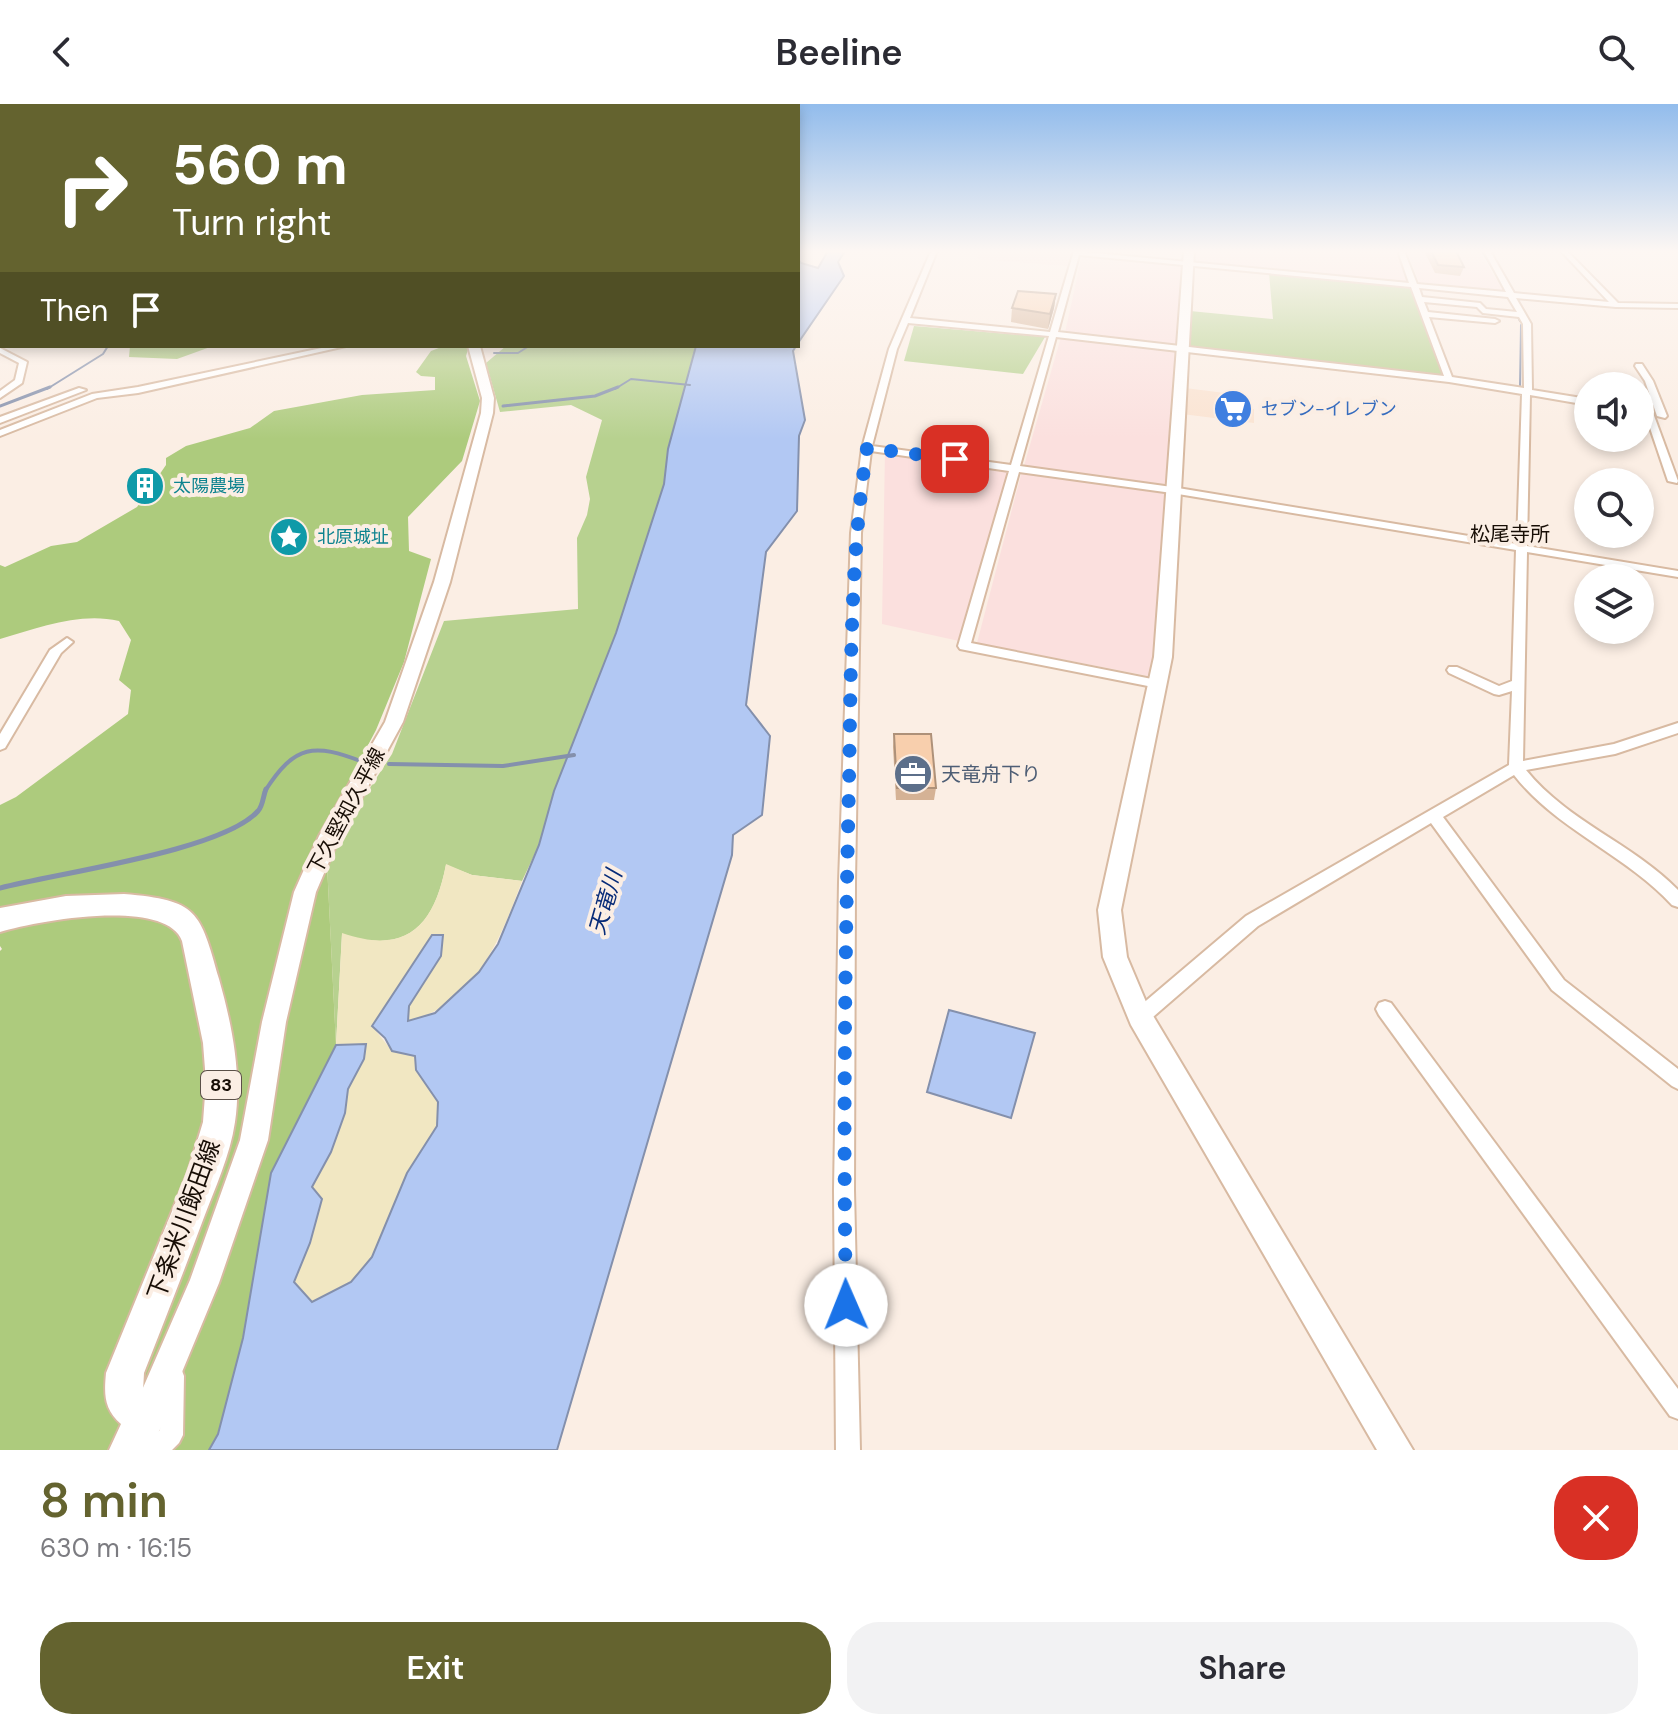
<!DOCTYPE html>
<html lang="en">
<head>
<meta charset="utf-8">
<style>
	:root { --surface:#fff; --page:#f2f2f3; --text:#2b2b33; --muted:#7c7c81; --accent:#64632f }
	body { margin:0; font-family:"DM Sans","Noto Sans JP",sans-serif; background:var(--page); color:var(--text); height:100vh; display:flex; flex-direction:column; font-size:30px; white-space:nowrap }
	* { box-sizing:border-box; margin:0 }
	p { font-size:26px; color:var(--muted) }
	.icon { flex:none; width:44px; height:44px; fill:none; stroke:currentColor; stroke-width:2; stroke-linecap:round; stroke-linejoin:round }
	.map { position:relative; height:1346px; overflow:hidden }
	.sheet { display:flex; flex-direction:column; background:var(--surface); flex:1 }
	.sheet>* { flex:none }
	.hud { position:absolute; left:0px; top:0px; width:800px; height:244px; box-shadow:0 4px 12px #0003; background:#64632f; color:#fff; overflow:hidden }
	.tools { position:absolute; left:1574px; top:268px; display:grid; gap:16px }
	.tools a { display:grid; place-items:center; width:80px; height:80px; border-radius:50%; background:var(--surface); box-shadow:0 4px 12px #0003; font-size:40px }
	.pin { position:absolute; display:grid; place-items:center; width:68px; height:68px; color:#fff; margin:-34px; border-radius:16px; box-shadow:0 4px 12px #0006 }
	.me { position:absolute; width:88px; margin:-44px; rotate:359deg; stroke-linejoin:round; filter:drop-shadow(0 0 6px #0008) }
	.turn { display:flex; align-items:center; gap:28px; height:168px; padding:0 40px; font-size:36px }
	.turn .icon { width:104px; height:104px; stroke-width:2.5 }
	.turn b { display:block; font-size:56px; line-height:68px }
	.then { display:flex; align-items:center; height:76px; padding:0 40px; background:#0003; gap:16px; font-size:30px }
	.round { display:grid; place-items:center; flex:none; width:84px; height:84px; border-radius:32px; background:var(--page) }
	.overview { display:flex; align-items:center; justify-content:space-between; height:136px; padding:0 40px }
	h1 { font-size:48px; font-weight:600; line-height:60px; color:var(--accent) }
	.button { display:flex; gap:16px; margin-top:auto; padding:16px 40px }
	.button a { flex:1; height:92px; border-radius:32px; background:var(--accent); color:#fff; font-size:32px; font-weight:600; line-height:92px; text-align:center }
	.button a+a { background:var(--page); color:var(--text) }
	header { display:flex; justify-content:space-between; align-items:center; height:104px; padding:0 40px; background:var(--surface); font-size:36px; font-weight:600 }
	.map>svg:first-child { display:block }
	.built { fill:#fae3d1 }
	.industrial { fill:#fbe0de }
	.education { fill:#fae0da }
	.green { fill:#b7d18f }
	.forest { fill:#adcb7d }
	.sand { fill:#f1e7c2 }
	.water { fill:#b2c8f3; stroke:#8490ac; stroke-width:2 }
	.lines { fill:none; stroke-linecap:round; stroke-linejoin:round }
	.stream-far3 { stroke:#8490ac; stroke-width:2 }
	.stream-far2 { stroke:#8490ac; stroke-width:3 }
	.stream-far1 { stroke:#8490ac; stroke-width:4 }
	.stream { stroke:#8490ac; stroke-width:5 }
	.street-casing { stroke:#d8baa2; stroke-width:4 }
	.secondary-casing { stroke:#d8baa2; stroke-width:4 }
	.primary-casing { stroke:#d8baa2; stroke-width:4 }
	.street { fill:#fff; fill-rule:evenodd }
	.secondary { fill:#fff; fill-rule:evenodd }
	.primary { fill:#fff; fill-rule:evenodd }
	.wall { fill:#d5b295 }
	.shaded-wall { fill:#ae9179 }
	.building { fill:#f8cfad; stroke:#ae9179; stroke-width:2 }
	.route { stroke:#1a73e8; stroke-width:14; stroke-dasharray:0 25.2 }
	.labels { text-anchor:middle; stroke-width:8; stroke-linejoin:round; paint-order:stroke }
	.far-shop-label { font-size:18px; fill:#366cbe; stroke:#fbeee4; text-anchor:start }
	.far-culture-label { font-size:18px; fill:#0d838f; stroke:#fbeee4; text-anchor:start }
	.shield { fill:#fbeee4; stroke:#5b5048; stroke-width:2 }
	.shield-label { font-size:18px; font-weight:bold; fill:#170d05 }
	.far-quarter-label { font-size:20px; fill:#170d05; stroke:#fbeee4 }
	.service-label { font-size:20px; fill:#4e5e75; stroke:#fbeee4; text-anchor:start }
	.street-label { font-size:20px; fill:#170d05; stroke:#fbeee4 }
	.water-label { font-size:22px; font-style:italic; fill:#072b78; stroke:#fbeee4 }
	.near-street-label { font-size:24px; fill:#170d05; stroke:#fbeee4 }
</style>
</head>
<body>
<header><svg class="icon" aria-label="back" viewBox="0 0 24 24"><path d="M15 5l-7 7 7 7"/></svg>Beeline<svg class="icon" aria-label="search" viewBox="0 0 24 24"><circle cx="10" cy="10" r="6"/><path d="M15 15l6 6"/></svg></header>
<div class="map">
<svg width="1678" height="1346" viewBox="0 0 1678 1346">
	<rect width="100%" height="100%" fill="#fbeee4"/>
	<polygon class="built" points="1185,284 1233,290 1233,302 1254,305 1254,319 1182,310"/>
	<g class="industrial">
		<polygon points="1195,147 1397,147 1409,179 1194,158"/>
		<polygon points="1407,147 1479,147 1504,188 1420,180"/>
		<polygon points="1082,151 1184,161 1177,241 1065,229"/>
		<polygon points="1061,233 1178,246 1168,381 1024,362"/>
		<polygon points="885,348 1009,365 959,537 882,520"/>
		<polygon points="1022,367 1167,387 1154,573 977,539"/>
	</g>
	<polygon class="education" points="980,147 1062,147 1071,150 1067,162 976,155"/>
	<g class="green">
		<polygon points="1269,169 1411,183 1444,272 1187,242 1190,207 1273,215"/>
		<polygon points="914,222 1045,233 1023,270 904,257"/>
		<path d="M506,242H696L668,345L664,380L616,529L539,741L522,777L472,771L446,761C434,823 406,851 342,830L336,941L327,760L351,713L392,650L444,517L578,505L577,434L587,411L590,395L586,373L602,316L571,301L500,308L486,259Z"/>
	</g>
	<g class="forest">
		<polygon points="130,242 213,242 177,255 129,253"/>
		<path d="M444,242H469L466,252L480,297L462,357L408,413L409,447L431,455L404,558L376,626L320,732L327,760L336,941L271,1069L243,1234L218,1330L209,1346H0V847L2,845L0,842V701L16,693L128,610L131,586L119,576L131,536L119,517C79,508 39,524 0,535V461L5,463L51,442L77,438L137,403L166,361V354L186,342L250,324L274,307L362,291L435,286V273L421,272L416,268L431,247Z"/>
	</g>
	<path class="sand" d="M446,760L472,771L522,777C501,834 474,902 408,917L409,902L441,852L386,904L372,922L392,947L415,952L416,966L438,998L437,1022L407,1069L372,1153L351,1178L313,1198L294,1178L310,1139L312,1083L331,1048L345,1009L348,985L364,955L366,941H336L342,829C406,851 434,823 446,760Z"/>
	<g class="water">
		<polygon points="828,147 845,147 838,158 844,172 798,239 798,155 801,159 818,164"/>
		<polygon points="696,242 796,242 793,247 805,316 799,332 797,407 766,448 746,601 770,632 762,711 733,731 732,751 557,1346 209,1346 218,1330 243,1234 271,1069 336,941 366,940 364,955 348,985 345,1009 331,1048 312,1083 322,1095 310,1139 294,1178 312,1198 351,1178 372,1153 407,1069 437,1022 438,998 416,966 415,952 392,947 385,934 372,922 432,831 443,831 441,852 409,902 408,917 435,909 479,868 498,840 539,741 554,687 616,529 664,380 668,345"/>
		<polygon points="949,906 1035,929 1011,1014 927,988"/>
	</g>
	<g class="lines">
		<g class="stream-far3">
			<polyline points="1482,147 1501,178"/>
			<polyline points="1518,213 1520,217"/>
			<polyline points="494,249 518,249 529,242"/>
			<polyline points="1520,283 1521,221"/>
			<polyline points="47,285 103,250 108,242"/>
			<polyline points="615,285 631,275 690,281"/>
		</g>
		<g class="stream-far2">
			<polyline points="0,302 50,283"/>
			<polyline points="503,302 595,292 618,283"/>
		</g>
		<g class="stream-far1">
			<polyline points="389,660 503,662 574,651"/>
			<path d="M265,687C295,640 314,639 363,658"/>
		</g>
		<path class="stream" d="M0,784C57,769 223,747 258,707C263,702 263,692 266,685"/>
		<defs>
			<g id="street">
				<path d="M931,147H937L910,214L1050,228L1074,147L1409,179L1398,147H1404L1417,180L1506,188L1484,147H1490L1514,189L1609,198L1561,147H1567L1618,199L1678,200V204L1616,203L1516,194L1531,220L1532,286L1588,295V301L1530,291L1527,442L1678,467V473L1527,448L1523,657L1614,640L1678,619V629L1615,650L1526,666C1568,718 1632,739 1678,786V803L1672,801C1625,750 1557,726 1514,671L1443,713L1564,876L1678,965V985L1672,982L1552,886L1431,719L1258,822L1146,919L1140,921L1134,919L1131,913L1134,907L1246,812L1509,661L1512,587L1499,591L1494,590L1449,569L1447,566L1449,563H1457L1499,582L1512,577L1516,446L1172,389L1019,368L971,539L1162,577L1164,580L1158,584L960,545L958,542L1009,367L871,347L861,429L855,778L854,1086L860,1346H836L834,1086L839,778L851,429L862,344L889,245ZM1079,151L1411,183L1444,272L1058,228ZM1419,184L1508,193L1517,208L1486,205L1480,199L1422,193ZM1424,198L1477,203L1483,209L1519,213L1523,220L1524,284L1452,273L1429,213L1495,219L1499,217L1495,215L1428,208ZM908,219L1049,232L1011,361L872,342L897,245ZM1056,233L1449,278L1522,290L1517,440L1172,383L1020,362Z"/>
				<polygon points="331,242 346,242 138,289 97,294 0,332 0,326 92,290 138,283"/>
				<polygon points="0,244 27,258 22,279 0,294 0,287 15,276 19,259 0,249"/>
				<polygon points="1636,260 1642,260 1653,277 1667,312 1665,314 1657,312 1645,277 1635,262"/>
				<polygon points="79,284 86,286 0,319 0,313"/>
				<polygon points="1646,307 1653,309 1678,377 1677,379 1668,377 1645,309"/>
				<polygon points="67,534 73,538 61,549 5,644 0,646 0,630 50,546"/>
				<polygon points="1385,897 1391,899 1678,1285 1678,1315 1670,1312 1379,911 1376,905 1379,899"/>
				<polygon points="173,1261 181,1264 184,1272 183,1331 179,1339 172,1346 144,1346 148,1338 160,1326 162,1272 165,1264"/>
			</g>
			<g id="secondary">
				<polygon points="1184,147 1194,147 1172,553 1121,806 1127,853 1149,905 1413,1346 1377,1346 1131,921 1103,853 1098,806 1154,553"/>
				<polygon points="468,242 480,242 494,294 493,309 450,478 403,618 337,739 316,788 286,918 268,1036 219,1179 160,1321 148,1325 136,1321 132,1309 190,1176 240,1036 262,918 294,788 319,732 385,618 434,478 481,309 482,294"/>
			</g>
			<path id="primary" d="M124,790C198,796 200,807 219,875C232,921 242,970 235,1018C230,1052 215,1084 203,1116C184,1167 164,1218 144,1269L143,1287L162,1295L168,1309L150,1346H109L121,1320C104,1305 104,1291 106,1269L188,1068L203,1018L206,978L203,939L182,837C166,793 36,817 0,828V804L66,792Z"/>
		</defs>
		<use href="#street" class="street-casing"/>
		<use href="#secondary" class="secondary-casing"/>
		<use href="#primary" class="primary-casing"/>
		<use href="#street" class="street"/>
		<use href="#secondary" class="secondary"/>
		<use href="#primary" class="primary"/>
	</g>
	<g class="wall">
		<polygon points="1424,147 1456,147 1464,163 1460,172 1435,169"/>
		<polygon points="1056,190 1054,204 1048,225 1011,218 1012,204"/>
		<polygon points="1229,293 1244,306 1241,313 1226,312 1227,301"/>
		<polygon points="894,630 936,684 934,696 896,696 893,643"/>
	</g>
	<polygon class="shaded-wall" points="1056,190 1054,204 1048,225 1050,210"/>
	<g class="building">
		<polygon points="1431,147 1456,147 1464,163 1438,161"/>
		<polygon points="1018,187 1056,190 1050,210 1012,204"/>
		<polygon points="1229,293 1243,295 1244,306 1229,304"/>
		<polygon points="894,630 931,630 936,684 897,684"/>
	</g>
	<linearGradient id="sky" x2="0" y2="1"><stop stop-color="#92bcec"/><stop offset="0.44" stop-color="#fdf7f3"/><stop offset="1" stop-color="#fdf7f3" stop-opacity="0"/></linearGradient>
	<rect width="1678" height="335" fill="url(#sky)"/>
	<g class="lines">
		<path class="route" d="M846,1201C843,1028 845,855 849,681C851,568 850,455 867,344L955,355"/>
	</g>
	<defs>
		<symbol id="supermarket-disc" viewBox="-11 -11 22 22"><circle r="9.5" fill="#3f7fe0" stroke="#fbeee4"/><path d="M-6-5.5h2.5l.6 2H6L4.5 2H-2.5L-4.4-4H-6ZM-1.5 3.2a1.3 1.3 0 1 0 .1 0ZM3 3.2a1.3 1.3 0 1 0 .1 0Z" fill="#fff"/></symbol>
		<symbol id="building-disc" viewBox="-11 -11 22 22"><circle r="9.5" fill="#0f9aa8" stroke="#fbeee4"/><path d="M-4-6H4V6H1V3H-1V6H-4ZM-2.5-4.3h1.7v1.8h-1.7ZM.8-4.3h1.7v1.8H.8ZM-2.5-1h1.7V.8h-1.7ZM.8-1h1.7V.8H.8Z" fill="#fff"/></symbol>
		<symbol id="sight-disc" viewBox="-11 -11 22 22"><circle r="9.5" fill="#0f9aa8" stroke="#fbeee4"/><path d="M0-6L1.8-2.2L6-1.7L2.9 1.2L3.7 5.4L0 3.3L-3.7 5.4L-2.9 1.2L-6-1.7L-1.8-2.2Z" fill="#fff"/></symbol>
		<symbol id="office-disc" viewBox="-11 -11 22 22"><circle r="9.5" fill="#5c6f8a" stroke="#fbeee4"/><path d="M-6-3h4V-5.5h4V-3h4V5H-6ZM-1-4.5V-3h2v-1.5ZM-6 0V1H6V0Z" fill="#fff"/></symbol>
	</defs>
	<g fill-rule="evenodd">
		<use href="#supermarket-disc" x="1211" y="283" width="44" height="44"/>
		<use href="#building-disc" x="123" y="360" width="44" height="44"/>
		<use href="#sight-disc" x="267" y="411" width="44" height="44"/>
		<use href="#office-disc" x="891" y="648" width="44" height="44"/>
	</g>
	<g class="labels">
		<g class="far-shop-label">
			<text x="1261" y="311">セブン-イレブン</text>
		</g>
		<g class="far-culture-label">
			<text x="173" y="388">太陽農場</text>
			<text x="317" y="439">北原城址</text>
		</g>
		<rect class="shield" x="201" y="967" width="40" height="28" rx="6"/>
		<g class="shield-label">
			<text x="221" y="987">83</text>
		</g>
		<g class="far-quarter-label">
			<text x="1510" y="437">松尾寺所</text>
		</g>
		<g class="service-label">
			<text x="941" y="677">天竜舟下り</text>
		</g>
		<g class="street-label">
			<text transform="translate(346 707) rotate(-62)" y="7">下久堅知久平線</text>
		</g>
		<g class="water-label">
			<text transform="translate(605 798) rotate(-74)" y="8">天竜川</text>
		</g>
		<g class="near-street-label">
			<text transform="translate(184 1116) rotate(-70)" y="8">下条米川飯田線</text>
		</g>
	</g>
</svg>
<div class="tools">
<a><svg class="icon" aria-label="sound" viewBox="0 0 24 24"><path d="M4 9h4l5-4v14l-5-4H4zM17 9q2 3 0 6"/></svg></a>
<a><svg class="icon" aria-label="search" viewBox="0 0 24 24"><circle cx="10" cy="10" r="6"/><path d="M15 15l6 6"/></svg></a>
<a><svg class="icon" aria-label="layers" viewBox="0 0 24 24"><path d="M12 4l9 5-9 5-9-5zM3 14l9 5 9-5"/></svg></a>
</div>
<div class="pin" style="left:955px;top:355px;background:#d93025"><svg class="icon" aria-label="arrive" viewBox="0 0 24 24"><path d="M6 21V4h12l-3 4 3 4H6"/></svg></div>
<svg class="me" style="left:846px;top:1201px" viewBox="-20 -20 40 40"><circle r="19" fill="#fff"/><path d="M0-13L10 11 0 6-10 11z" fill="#1a73e8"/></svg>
<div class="hud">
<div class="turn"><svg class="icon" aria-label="right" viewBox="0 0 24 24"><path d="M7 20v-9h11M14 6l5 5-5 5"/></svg><div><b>560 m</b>Turn right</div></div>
<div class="then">Then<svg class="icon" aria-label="arrive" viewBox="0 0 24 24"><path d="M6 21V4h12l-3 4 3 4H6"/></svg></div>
</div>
</div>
<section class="sheet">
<div class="overview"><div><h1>8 min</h1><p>630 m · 16:15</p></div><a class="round" style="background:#d93025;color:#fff"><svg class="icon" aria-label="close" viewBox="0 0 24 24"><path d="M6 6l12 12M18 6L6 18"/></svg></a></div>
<div class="button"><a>Exit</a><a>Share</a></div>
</section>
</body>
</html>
